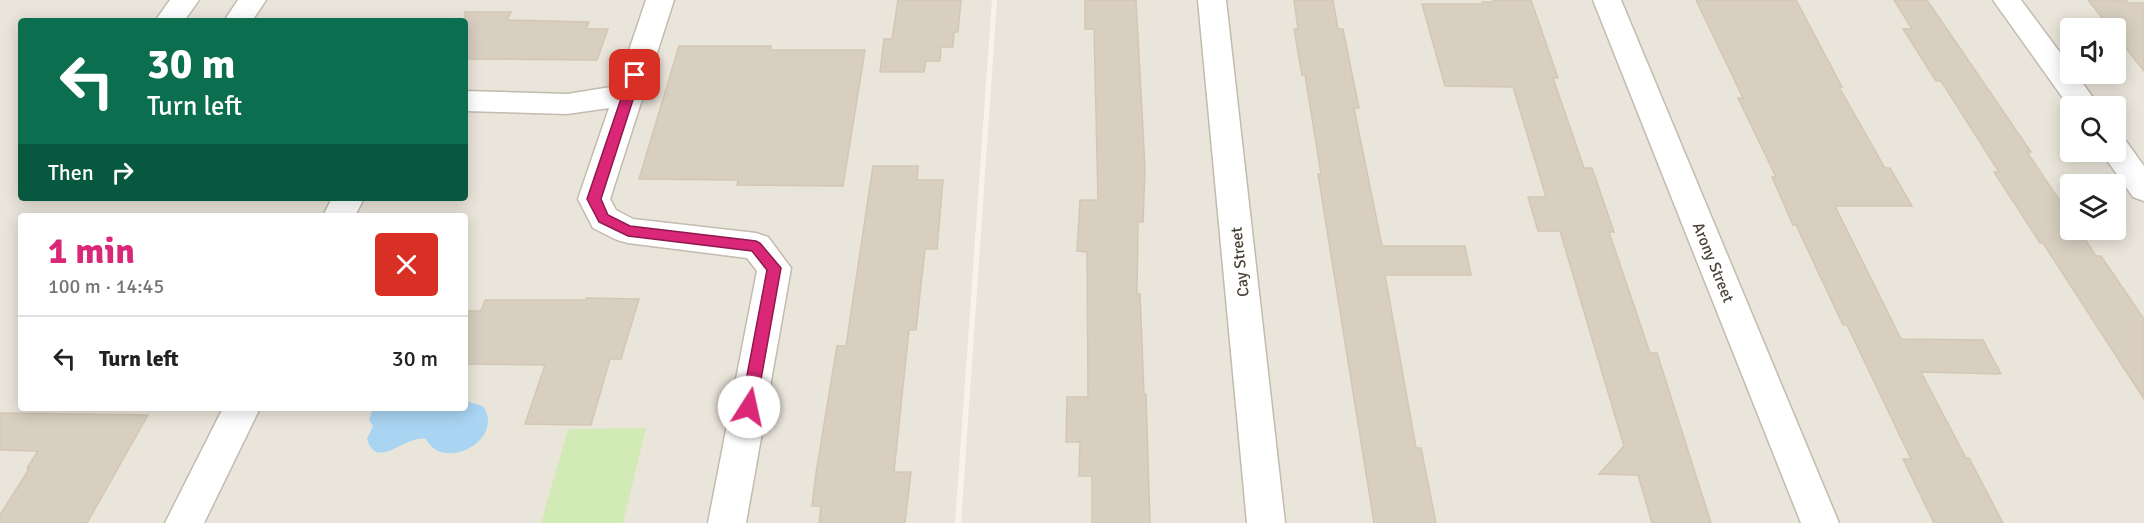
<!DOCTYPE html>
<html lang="en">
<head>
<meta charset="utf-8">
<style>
	:root { --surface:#fff; --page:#f6f6f6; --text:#222; --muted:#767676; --line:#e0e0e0; --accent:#db2777 }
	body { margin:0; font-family:Signika,sans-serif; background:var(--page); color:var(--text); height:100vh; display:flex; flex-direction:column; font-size:22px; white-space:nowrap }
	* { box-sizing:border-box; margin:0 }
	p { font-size:20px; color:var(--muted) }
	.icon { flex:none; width:33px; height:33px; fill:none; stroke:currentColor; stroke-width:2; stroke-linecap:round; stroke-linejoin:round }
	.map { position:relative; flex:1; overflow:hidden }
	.side { position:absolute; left:18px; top:213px; width:450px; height:198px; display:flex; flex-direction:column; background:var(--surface); border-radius:6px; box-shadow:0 3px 15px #0003 }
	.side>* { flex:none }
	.banner { position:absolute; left:18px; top:18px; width:450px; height:183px; border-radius:6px; box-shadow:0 3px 15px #0003; background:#0b6e4f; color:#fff; overflow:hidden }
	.tools { position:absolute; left:2060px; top:18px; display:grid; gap:12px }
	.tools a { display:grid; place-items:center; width:66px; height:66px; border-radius:6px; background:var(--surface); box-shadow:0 3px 15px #0003; font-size:30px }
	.pin { position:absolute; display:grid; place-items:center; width:51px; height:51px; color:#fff; margin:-26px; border-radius:12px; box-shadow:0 3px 9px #0006 }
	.me { position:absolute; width:66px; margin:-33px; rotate:10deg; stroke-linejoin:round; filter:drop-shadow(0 0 4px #0008) }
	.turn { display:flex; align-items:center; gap:21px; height:126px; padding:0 30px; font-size:27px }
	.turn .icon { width:78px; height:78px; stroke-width:2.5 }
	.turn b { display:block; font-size:42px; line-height:51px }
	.then { display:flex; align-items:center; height:57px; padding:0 30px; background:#0003; gap:12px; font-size:22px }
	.round { display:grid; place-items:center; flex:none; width:63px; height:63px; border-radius:6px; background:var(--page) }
	.head { display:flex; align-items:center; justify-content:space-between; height:102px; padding:0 30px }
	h1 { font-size:36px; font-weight:700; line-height:45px; color:var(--accent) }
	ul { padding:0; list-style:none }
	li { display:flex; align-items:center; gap:18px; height:84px; padding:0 30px; border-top:2px solid var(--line) }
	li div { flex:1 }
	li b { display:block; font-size:22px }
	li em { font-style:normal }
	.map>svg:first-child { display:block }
	.residential { fill:#eae5da; fill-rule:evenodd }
	.green { fill:#d2eab5 }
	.water { fill:#a9d4f2 }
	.building { fill:#d8cfc1; stroke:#d3c7b4; stroke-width:1.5 }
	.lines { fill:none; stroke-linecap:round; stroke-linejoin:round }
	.street-casing { stroke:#c2bbae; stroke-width:3 }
	.street { fill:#fff; fill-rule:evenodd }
	.route { fill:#db2777; stroke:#8e194d; stroke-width:1.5 }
	.labels { text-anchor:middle; stroke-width:6; stroke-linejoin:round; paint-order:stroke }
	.street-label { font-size:16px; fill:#4b4439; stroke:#fff }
</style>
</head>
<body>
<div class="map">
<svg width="2144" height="523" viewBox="0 0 2144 523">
	<rect width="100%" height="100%" fill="#f6f3ec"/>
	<g class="residential">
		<path d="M0,0H992L955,523H0ZM21,21H465V198H21ZM21,216H465V408H21Z"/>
		<path d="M997,0H2144V523H961ZM2070,28H2115V74H2070ZM2070,106H2115V152H2070ZM2070,184H2115V230H2070Z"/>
	</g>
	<polygon class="green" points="646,428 623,523 541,523 568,429"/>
	<path class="water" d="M465,401L483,406C506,440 443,473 426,439C406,434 377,472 367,439L373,426L369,420L373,408H465Z"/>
	<g class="building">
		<polygon points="898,0 961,0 958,32 954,32 953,47 941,47 940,61 926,61 924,72 880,72 884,39 892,39"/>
		<polygon points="1085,0 1136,0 1145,168 1143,222 1138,222 1137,294 1140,294 1144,394 1146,394 1150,523 1092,523 1092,476 1079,476 1080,442 1066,442 1067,397 1088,397 1087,252 1077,251 1080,200 1098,200 1094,29 1085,29"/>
		<polygon points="1294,0 1333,0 1338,29 1343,29 1359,108 1354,108 1382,246 1465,246 1471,275 1385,275 1416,448 1421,448 1436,523 1374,523 1318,174 1321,174 1305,75 1302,75 1294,29 1298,29"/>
		<polygon points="1493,0 1531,0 1558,78 1553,78 1584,168 1592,168 1614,232 1609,232 1650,353 1657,353 1711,523 1652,523 1638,475 1599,474 1624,446 1560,231 1538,231 1528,197 1546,197 1513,87 1445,86 1422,4 1483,4 1482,2 1493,2"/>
		<polygon points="1696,0 1796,0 1842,87 1839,87 1885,168 1890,168 1912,206 1835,206 1901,339 1983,340 2001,374 1921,372 1966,458 1969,458 2003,523 1934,523 1903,459 1911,459 1847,325 1843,325 1796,225 1793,225 1772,177 1776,177 1738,98 1743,98"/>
		<polygon points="1894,0 1927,0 2031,152 2027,152 2070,216 2070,230 2079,230 2096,256 2101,256 2144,319 2144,399 2043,243 2040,243 1994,172 1999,172 1941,81 1936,81 1903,29 1912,29"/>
		<polygon points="2088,0 2126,0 2128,3 2144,3 2144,71 2115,34 2115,28 2110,28"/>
		<polygon points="465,12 511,12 507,20 589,22 586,29 608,29 597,60 465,59"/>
		<polygon points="679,46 771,46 770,50 865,50 843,186 737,185 738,180 639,179"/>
		<polygon points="873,166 918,166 917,180 943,180 937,249 925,249 916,330 909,330 903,386 894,472 911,472 905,523 819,523 821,506 812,506 816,473 837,346 846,346"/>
		<polygon points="586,298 639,299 621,359 610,359 591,425 525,424 545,365 465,364 465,311 481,311 485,300 586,300"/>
		<polygon points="0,413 148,415 87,523 0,523 0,515 29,469 27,468 38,451 0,450"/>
	</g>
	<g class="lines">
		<defs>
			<g id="street">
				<polygon points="170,0 199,0 184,21 155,21"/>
				<polygon points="238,0 266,0 252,21 224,21"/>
				<polygon points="646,0 674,0 610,199 616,210 633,219 756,233 768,237 791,268 746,523 708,523 757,271 747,258 628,243 617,240 593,228 578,199 609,108 567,114 465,111 465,91 567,94 617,86"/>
				<polygon points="1198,0 1226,0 1285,523 1247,523"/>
				<polygon points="1593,0 1621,0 1839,523 1801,523"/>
				<polygon points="1993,0 2021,0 2070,66 2070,74 2076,74 2099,106 2070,106 2070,108"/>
				<polygon points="2115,138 2126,141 2144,166 2144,201 2133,197 2101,152 2115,152"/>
				<polygon points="332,198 364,198 355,216 323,216"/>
				<polygon points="223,408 260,408 204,523 165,523"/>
			</g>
		</defs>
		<use href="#street" class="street-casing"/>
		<use href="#street" class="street"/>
	</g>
	<polygon class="route" points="635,71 641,75 601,199 608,215 630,226 756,241 760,243 781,268 756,407 754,412 749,414 743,412 741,407 767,270 752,251 628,236 599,222 587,199 629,75"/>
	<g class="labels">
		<g class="street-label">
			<text transform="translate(1239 262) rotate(-96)" y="6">Cay Street</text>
			<text transform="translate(1714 262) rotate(68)" y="6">Arony Street</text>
		</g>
	</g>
</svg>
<div class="tools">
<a><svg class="icon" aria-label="sound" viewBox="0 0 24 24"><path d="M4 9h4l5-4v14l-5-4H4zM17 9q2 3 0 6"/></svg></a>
<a><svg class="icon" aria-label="search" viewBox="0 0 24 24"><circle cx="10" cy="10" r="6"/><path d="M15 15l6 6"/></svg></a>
<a><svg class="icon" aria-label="layers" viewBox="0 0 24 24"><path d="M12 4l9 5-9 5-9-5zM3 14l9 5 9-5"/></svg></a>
</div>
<div class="pin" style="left:635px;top:75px;background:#d93025"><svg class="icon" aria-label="arrive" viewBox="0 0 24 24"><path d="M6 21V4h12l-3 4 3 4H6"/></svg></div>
<svg class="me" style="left:749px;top:407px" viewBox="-20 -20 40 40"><circle r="19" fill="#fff"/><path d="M0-13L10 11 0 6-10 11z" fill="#db2777"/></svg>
<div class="banner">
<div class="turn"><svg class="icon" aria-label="left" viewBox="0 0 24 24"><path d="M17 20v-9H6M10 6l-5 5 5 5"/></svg><div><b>30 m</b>Turn left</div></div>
<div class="then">Then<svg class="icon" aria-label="right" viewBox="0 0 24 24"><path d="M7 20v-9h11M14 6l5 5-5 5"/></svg></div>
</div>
<section class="side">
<div class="head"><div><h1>1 min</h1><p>100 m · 14:45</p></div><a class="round" style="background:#d93025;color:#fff"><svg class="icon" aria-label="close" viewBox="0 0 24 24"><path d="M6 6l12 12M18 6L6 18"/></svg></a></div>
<ul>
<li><svg class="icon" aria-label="left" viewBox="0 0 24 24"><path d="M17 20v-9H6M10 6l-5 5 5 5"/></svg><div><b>Turn left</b></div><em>30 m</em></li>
</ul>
</section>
</div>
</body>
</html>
